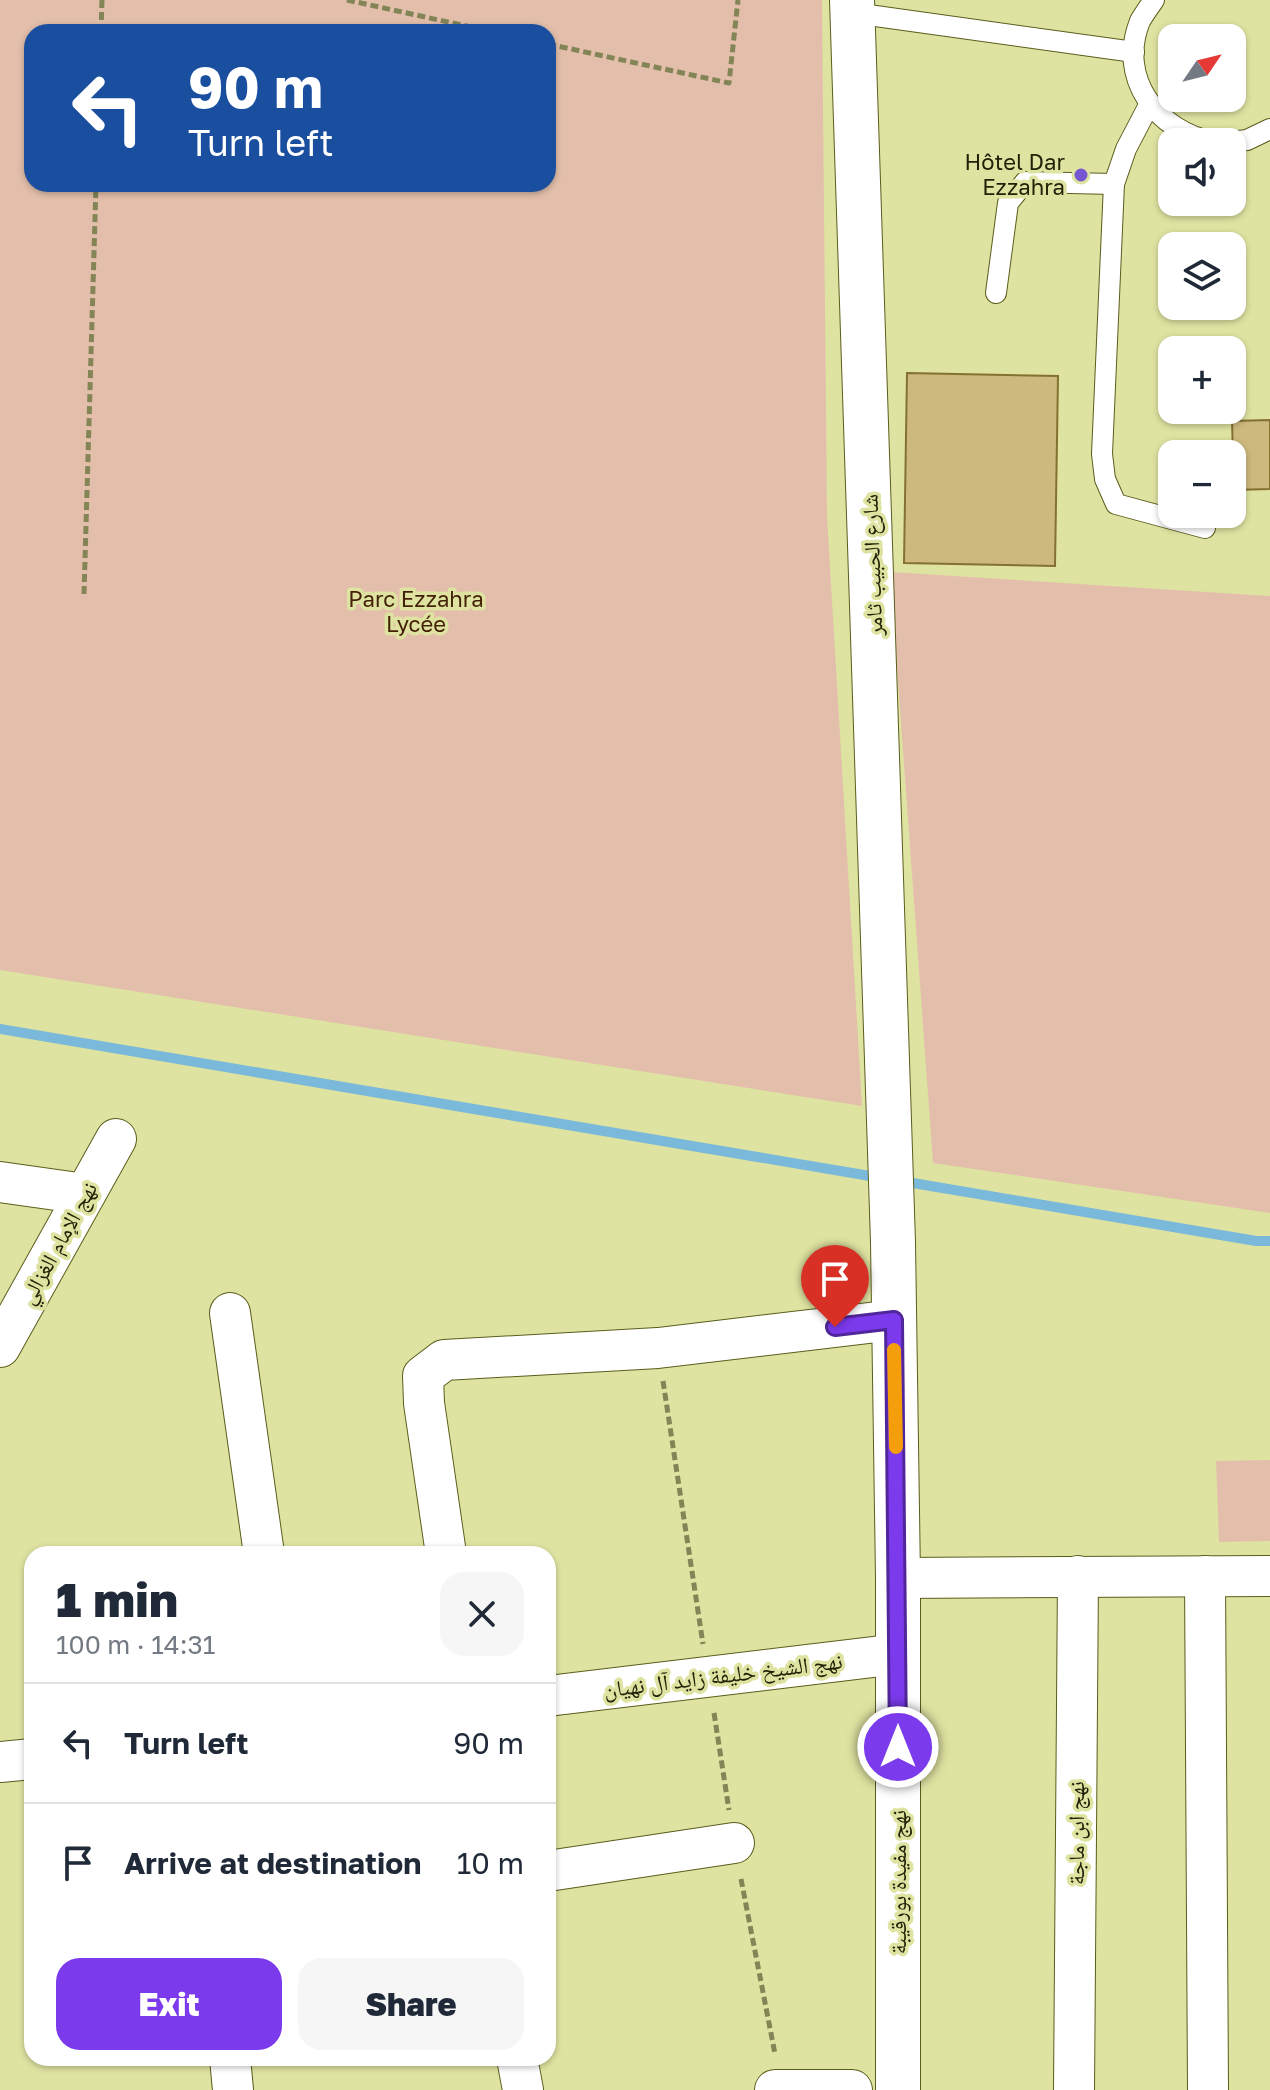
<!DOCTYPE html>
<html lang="en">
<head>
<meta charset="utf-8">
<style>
	:root { --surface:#fff; --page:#f6f6f7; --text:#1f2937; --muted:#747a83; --line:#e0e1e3; --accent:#7c3aed }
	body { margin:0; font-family:"Golos Text","Noto Naskh Arabic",sans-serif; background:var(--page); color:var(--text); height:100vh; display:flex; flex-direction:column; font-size:30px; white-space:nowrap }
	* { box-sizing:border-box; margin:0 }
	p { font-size:26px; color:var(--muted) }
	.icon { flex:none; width:44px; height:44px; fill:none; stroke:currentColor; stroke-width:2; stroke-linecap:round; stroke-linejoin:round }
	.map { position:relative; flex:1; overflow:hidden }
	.panel { position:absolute; left:24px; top:1546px; width:532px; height:520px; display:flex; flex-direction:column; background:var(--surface); border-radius:24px; box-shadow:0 2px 6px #0004 }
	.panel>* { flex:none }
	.top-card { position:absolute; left:24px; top:24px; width:532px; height:168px; border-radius:24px; box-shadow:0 2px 6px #0004; background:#1a4fa0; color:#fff; overflow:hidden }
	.needle { width:52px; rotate:55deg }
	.buttons { position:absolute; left:1158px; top:24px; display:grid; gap:16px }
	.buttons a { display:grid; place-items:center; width:88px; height:88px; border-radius:16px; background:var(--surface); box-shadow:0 2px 6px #0004; font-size:40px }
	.pin { position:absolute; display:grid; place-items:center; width:68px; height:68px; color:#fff; margin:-82px -34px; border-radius:50% 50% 50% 0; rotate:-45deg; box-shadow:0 0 8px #0007 }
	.pin .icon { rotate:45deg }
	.me { position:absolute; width:88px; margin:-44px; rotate:0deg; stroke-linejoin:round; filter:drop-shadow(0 0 6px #0008) }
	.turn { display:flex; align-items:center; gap:28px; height:168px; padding:0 32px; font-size:36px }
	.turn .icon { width:104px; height:104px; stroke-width:2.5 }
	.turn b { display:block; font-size:56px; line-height:68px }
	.round { display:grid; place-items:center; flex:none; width:84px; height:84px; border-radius:24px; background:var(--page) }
	.head { display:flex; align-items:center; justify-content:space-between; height:136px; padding:0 32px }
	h1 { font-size:48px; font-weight:800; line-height:60px }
	.primary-button { display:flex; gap:16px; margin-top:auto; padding:16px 32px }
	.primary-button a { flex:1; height:92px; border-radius:24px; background:var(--accent); color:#fff; font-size:32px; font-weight:800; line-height:92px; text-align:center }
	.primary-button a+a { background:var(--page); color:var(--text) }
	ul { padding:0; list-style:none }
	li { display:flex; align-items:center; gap:24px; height:120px; padding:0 32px; border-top:2px solid var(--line) }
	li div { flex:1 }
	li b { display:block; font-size:30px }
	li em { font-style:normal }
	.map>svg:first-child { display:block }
	.green { fill:#e3bfab; fill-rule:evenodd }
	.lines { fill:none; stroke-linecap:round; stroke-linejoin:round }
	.stream { stroke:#7ab9da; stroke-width:10 }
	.building { fill:#cdb97e; stroke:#847030; stroke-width:2 }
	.service-casing { stroke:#5b5d1c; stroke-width:22 }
	.minor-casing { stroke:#5b5d1c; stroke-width:42 }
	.tertiary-casing { stroke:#5b5d1c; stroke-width:46 }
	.path { stroke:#838556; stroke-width:5; stroke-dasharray:8 4; stroke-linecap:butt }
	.service { stroke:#fff; stroke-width:20 }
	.minor { stroke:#fff; stroke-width:40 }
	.tertiary { stroke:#fff; stroke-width:44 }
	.route-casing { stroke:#51269a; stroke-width:20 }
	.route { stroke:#7c3aed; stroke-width:14 }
	.slow { stroke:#f59e0b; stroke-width:14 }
	.poi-dot { fill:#7757d1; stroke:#dfe3a1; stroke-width:3 }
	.labels { text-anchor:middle; stroke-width:7; stroke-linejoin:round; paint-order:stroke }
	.poi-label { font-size:22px; fill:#212207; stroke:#dfe3a1; text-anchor:end }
	.street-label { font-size:22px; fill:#212207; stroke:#dfe3a1 }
	.park-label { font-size:22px; fill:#431f06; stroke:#dfe3a1 }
</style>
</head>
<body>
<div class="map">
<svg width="1270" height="2090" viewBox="0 0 1270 2090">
	<rect width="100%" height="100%" fill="#dfe3a1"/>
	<g class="green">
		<path d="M0,0H822L827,516L862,1106L0,970ZM32,32H548V184H32Z"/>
		<polygon points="890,572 1270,596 1270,1213 933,1163"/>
		<polygon points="1270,1460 1270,1541 1219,1542 1216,1461"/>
	</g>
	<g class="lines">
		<g class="stream">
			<polyline points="0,1029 882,1178"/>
			<polyline points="901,1181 1256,1241 1270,1241"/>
		</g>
	</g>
	<g class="building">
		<polygon points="907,373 1058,376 1055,566 904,563"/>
		<polygon points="1270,420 1270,489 1234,490 1232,421"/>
	</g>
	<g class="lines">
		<defs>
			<g id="service">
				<path d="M1154,0C1149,7 1144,14 1140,21C1117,78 1157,131 1213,142"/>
				<polyline points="854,13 1134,52"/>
				<polyline points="1149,105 1126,149 1114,184 1102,454 1105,479 1116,504 1205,528"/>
				<polyline points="1231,142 1247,140 1270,129"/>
				<polyline points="996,293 1008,203 1025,182 1114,184"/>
			</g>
			<g id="minor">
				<polyline points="0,1182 85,1194"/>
				<polyline points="230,1313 264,1554"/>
				<polyline points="0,1347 116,1139"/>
				<polyline points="446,1554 424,1403 423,1376 444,1360 658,1348 894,1320"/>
				<polyline points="1205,1576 1208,2090"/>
				<polyline points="898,1578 1270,1576"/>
				<polyline points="548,1696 898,1654"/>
				<polyline points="0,1762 32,1759"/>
				<polyline points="548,1871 734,1843"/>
				<polyline points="230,2058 233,2090"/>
				<polyline points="517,2058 523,2090"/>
				<polyline points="775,2090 852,2090"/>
				<polyline points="1074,2090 1078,1576"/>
			</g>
			<polyline id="tertiary" points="852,0 893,1242 898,1578 898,2090"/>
		</defs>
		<use href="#service" class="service-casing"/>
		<use href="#minor" class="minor-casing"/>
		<use href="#tertiary" class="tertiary-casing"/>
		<g class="path">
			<polyline points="347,0 494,32"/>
			<polyline points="101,32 102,0"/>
			<polyline points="548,44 729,83 738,0"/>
			<polyline points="84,594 96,184"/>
			<polyline points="663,1381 703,1644"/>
			<polyline points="714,1713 729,1810"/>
			<polyline points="741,1879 775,2054"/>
		</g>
		<use href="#service" class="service"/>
		<use href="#minor" class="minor"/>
		<use href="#tertiary" class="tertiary"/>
	</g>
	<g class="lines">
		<defs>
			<polyline id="route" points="835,1327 894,1320 898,1747"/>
		</defs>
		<use href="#route" class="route-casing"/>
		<use href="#route" class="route"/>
		<polyline class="slow" points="894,1350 896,1447"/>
	</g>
	<circle class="poi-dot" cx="1081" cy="175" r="8"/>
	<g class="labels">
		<g class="poi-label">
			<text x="1065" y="170">Hôtel Dar<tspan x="1065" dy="25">Ezzahra</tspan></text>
		</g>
		<g class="street-label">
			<text transform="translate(872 565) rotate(-92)" y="8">شارع الحبيب ثامر</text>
			<text transform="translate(58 1243) rotate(-61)" y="8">نهج الإمام الغزالي</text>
			<text transform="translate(723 1675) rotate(-7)" y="8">نهج الشيخ خليفة زايد آل نهيان</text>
			<text transform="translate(1076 1833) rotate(-90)" y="8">نهج ابن ماجة</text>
			<text transform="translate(898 1882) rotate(-90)" y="8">نهج مفيدة بورقيبة</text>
		</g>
		<g class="park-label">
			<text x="416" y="607">Parc Ezzahra<tspan x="416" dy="25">Lycée</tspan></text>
		</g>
	</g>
</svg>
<div class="buttons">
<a><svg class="needle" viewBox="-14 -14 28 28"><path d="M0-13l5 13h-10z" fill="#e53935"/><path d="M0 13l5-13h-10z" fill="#747a83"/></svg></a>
<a><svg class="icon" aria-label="sound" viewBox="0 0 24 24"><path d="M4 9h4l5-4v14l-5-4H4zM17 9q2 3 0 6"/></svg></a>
<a><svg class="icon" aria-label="layers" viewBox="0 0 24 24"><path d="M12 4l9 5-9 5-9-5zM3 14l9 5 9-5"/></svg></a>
<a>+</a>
<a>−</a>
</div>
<div class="pin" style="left:835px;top:1327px;background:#d93025"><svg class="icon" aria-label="arrive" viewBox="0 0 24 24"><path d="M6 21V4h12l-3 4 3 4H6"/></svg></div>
<svg class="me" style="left:898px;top:1747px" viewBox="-20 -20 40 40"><circle r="17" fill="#7c3aed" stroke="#fff" stroke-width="3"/><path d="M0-11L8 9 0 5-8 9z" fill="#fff"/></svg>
<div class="top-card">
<div class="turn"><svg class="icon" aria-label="left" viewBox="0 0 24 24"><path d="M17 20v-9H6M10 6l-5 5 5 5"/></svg><div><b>90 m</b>Turn left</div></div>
</div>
<section class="panel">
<div class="head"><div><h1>1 min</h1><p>100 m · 14:31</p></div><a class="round"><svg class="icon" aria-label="close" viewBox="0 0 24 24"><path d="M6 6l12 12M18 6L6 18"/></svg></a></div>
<ul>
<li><svg class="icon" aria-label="left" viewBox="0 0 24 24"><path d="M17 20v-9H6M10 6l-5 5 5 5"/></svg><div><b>Turn left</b></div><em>90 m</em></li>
<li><svg class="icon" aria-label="arrive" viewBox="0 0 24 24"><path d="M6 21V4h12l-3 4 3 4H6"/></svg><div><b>Arrive at destination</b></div><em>10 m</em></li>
</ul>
<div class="primary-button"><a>Exit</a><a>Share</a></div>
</section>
</div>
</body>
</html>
